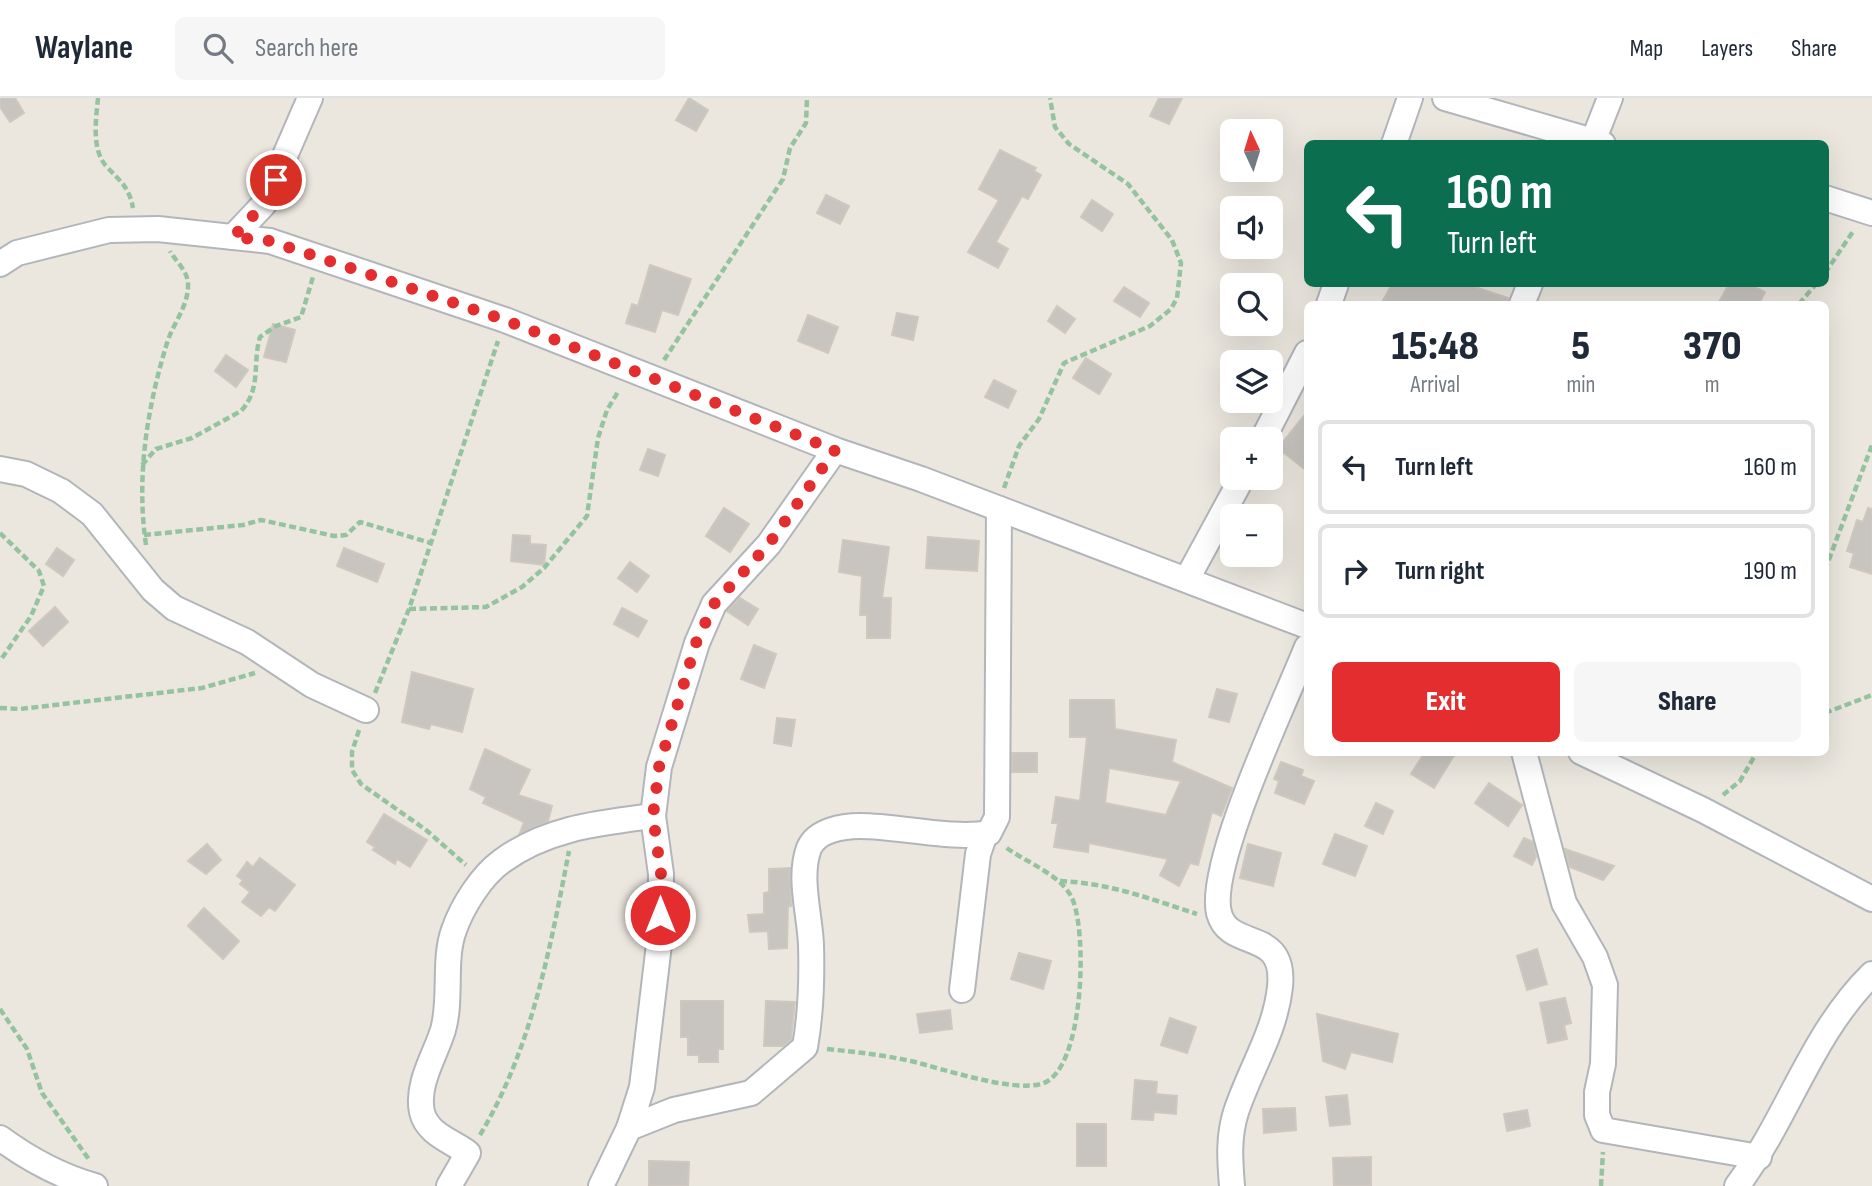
<!DOCTYPE html>
<html lang="en">
<head>
<meta charset="utf-8">
<style>
	:root { --surface:#fff; --page:#f6f6f7; --text:#1f2937; --muted:#747a83; --line:#e0e1e3; --accent:#e32d2e }
	body { margin:0; font-family:"Sofia Sans Condensed",sans-serif; background:var(--page); color:var(--text); height:100vh; display:flex; flex-direction:column; font-size:26px; white-space:nowrap }
	* { box-sizing:border-box; margin:0 }
	p { font-size:23px; color:var(--muted) }
	.icon { flex:none; width:38px; height:38px; fill:none; stroke:currentColor; stroke-width:2; stroke-linecap:round; stroke-linejoin:round }
	.map { position:relative; flex:1; overflow:hidden }
	.side { position:absolute; left:1304px; top:203px; width:525px; height:455px; display:flex; flex-direction:column; background:var(--surface); border-radius:10px; box-shadow:0 7px 28px #0002 }
	.side>* { flex:none }
	.banner { position:absolute; left:1304px; top:42px; width:525px; height:147px; border-radius:10px; box-shadow:0 7px 28px #0002; background:#0b6e4f; color:#fff; overflow:hidden }
	.needle { width:46px; rotate:356deg }
	.fabs { position:absolute; left:1220px; top:21px; display:grid; gap:14px }
	.fabs a { display:grid; place-items:center; width:63px; height:63px; border-radius:10px; background:var(--surface); box-shadow:0 7px 28px #0002; font-size:35px }
	.pin { position:absolute; display:grid; place-items:center; width:60px; height:60px; color:#fff; margin:-30px; border:4px solid #fff; border-radius:50%; box-shadow:0 2px 7px #0007 }
	.me { position:absolute; width:77px; margin:-38px; rotate:0deg; stroke-linejoin:round; filter:drop-shadow(0 0 5px #0008) }
	.turn { display:flex; align-items:center; gap:24px; height:147px; padding:0 28px; font-size:32px }
	.turn .icon { width:91px; height:91px; stroke-width:2.5 }
	.turn b { display:block; font-size:49px; line-height:60px }
	.eta { display:flex; justify-content:space-evenly; align-items:center; height:119px; text-align:center }
	.eta b { font-size:42px; font-weight:800; line-height:49px }
	.primary-button { display:flex; gap:14px; margin-top:auto; padding:14px 28px }
	.primary-button a { flex:1; height:80px; border-radius:10px; background:var(--accent); color:#fff; font-size:28px; font-weight:800; line-height:80px; text-align:center }
	.primary-button a+a { background:var(--page); color:var(--text) }
	ul { padding:0; list-style:none }
	li { display:flex; align-items:center; gap:21px; height:94px; margin:0 14px 10px; padding:0 14px; border:4px solid var(--line); border-radius:10px }
	li div { flex:1 }
	li b { display:block; font-size:26px }
	li em { font-style:normal }
	header { display:flex; align-items:center; gap:42px; box-sizing:border-box; height:98px; padding:0 35px; background:var(--surface); border-bottom:2px solid var(--line) }
	header strong { font-size:33px }
	nav { display:flex; gap:38px; margin-inline-start:auto; font-size:24px }
	.search { width:490px; height:63px; background:var(--page); display:flex; align-items:center; gap:18px; box-sizing:border-box; padding:0 24px; border-radius:10px; color:var(--muted); font-size:26px }
	.map>svg:first-child { display:block }
	.building { fill:#c8c4bf; stroke:#cfc8be; stroke-width:2; fill-rule:evenodd }
	.lines { fill:none; stroke-linecap:round; stroke-linejoin:round }
	.street-casing { stroke:#b2b6ba; stroke-width:28 }
	.path { stroke:#95c39f; stroke-width:4.5; stroke-dasharray:7 3.5; stroke-linecap:butt }
	.street { stroke:#fff; stroke-width:24 }
	.route { stroke:#e32d2e; stroke-width:12; stroke-dasharray:0 21.6 }
</style>
</head>
<body>
<header>
<strong>Waylane</strong>
<div class="search"><svg class="icon" aria-label="search" viewBox="0 0 24 24"><circle cx="10" cy="10" r="6"/><path d="M15 15l6 6"/></svg>Search here</div>
<nav><a>Map</a><a>Layers</a><a>Share</a></nav>
</header>
<div class="map">
<svg width="1872" height="1088" viewBox="0 0 1872 1088">
	<rect width="100%" height="100%" fill="#ebe7df"/>
	<g class="building">
		<polygon points="0,0 15,0 24,15 10,24 0,9"/>
		<polygon points="689,0 708,12 696,33 676,22"/>
		<polygon points="1159,0 1182,0 1169,26 1150,18"/>
		<polygon points="1000,52 1036,70 1034,73 1041,77 1028,101 1022,98 996,144 1008,151 998,170 968,154 999,102 979,91"/>
		<polygon points="826,97 849,108 840,126 817,115"/>
		<polygon points="1092,102 1113,116 1102,133 1081,119"/>
		<polygon points="650,167 691,181 678,217 662,212 655,234 626,225 632,206 638,208"/>
		<polygon points="1392,186 1466,186 1508,200 1507,206 1381,206"/>
		<polygon points="1729,186 1748,186 1765,194 1759,206 1718,206"/>
		<polygon points="1124,189 1149,205 1140,219 1114,203"/>
		<polygon points="1057,208 1075,221 1065,235 1048,223"/>
		<polygon points="897,215 918,219 913,242 892,237"/>
		<polygon points="808,217 838,229 828,255 798,243"/>
		<polygon points="273,226 295,232 286,264 264,259"/>
		<polygon points="226,257 248,272 236,289 215,273"/>
		<polygon points="1086,260 1111,276 1099,296 1073,280"/>
		<polygon points="994,282 1016,293 1008,310 985,299"/>
		<polygon points="1307,314 1307,373 1278,350"/>
		<polygon points="648,351 665,357 658,378 640,372"/>
		<polygon points="724,410 749,426 730,454 706,438"/>
		<polygon points="1868,410 1872,411 1872,476 1850,469 1854,455 1847,453 1857,422 1863,424"/>
		<polygon points="513,437 530,438 530,446 546,447 544,467 511,463"/>
		<polygon points="928,439 979,443 977,473 926,470"/>
		<polygon points="843,442 889,449 882,500 891,500 890,540 867,540 867,517 860,517 862,478 839,474"/>
		<polygon points="57,450 74,462 63,478 46,466"/>
		<polygon points="344,450 384,466 377,484 337,468"/>
		<polygon points="630,464 649,478 637,494 618,480"/>
		<polygon points="740,500 758,511 748,527 727,513"/>
		<polygon points="55,509 68,524 43,548 29,533"/>
		<polygon points="622,510 647,523 638,539 614,526"/>
		<polygon points="754,547 776,556 764,590 741,581"/>
		<polygon points="412,574 473,591 462,634 431,626 429,631 402,624"/>
		<polygon points="1217,591 1237,596 1229,624 1209,619"/>
		<path d="M1070,602H1114L1115,631L1176,642L1172,664L1232,690L1221,718L1212,714L1198,767L1190,765L1179,788L1160,777L1168,761L1089,745L1088,754L1054,749L1058,725H1052L1056,699L1080,703L1087,639H1070ZM1109,670L1181,683L1166,717L1105,705Z"/>
		<polygon points="777,620 795,622 791,648 774,645"/>
		<polygon points="485,651 530,672 518,697 552,708 548,723 520,735 524,724 483,705 486,699 470,691"/>
		<polygon points="1425,654 1456,654 1434,690 1411,676"/>
		<rect x="1012" y="655" width="25" height="19"/>
		<polygon points="1281,664 1303,672 1301,678 1314,683 1304,706 1275,695 1279,683 1274,681"/>
		<polygon points="1489,685 1522,707 1508,728 1475,705"/>
		<polygon points="1376,705 1393,713 1383,736 1365,728"/>
		<polygon points="384,716 427,742 410,769 397,761 395,766 373,752 375,749 367,744"/>
		<polygon points="1335,736 1367,748 1355,778 1323,766"/>
		<polygon points="1524,740 1533,744 1536,759 1532,767 1514,758"/>
		<polygon points="207,746 221,762 206,776 188,763"/>
		<polygon points="1248,746 1281,755 1273,788 1240,780"/>
		<polygon points="1565,751 1614,768 1603,782 1570,769"/>
		<polygon points="260,760 295,787 275,813 269,809 261,818 242,804 250,794 240,786 243,782 237,778 247,764 253,769"/>
		<polygon points="790,770 791,808 788,808 787,850 769,851 768,833 750,834 748,817 764,816 764,795 769,794 769,771"/>
		<polygon points="204,810 239,843 223,861 188,828"/>
		<polygon points="1537,851 1547,886 1527,892 1517,858"/>
		<polygon points="1019,855 1051,863 1043,891 1011,881"/>
		<polygon points="1565,900 1571,925 1564,927 1567,941 1548,945 1540,905"/>
		<polygon points="681,903 723,903 723,951 718,951 718,964 699,964 699,957 688,957 688,939 681,939"/>
		<polygon points="766,903 795,904 791,941 783,948 764,948"/>
		<polygon points="950,912 952,931 920,935 917,916"/>
		<polygon points="1317,916 1398,936 1392,964 1351,954 1345,971 1323,963"/>
		<polygon points="1170,920 1196,929 1187,955 1161,947"/>
		<polygon points="1135,982 1157,984 1156,996 1177,998 1176,1016 1154,1014 1153,1022 1132,1021"/>
		<polygon points="1347,997 1350,1026 1330,1028 1326,999"/>
		<polygon points="1295,1010 1296,1032 1264,1035 1263,1011"/>
		<polygon points="1527,1012 1530,1028 1507,1033 1504,1016"/>
		<rect x="1077" y="1026" width="29" height="42"/>
		<polygon points="1371,1059 1371,1088 1334,1088 1333,1060"/>
		<polygon points="649,1063 689,1064 688,1088 649,1088"/>
	</g>
	<g class="lines">
		<defs>
			<g id="street">
				<polyline points="1445,0 1603,46"/>
				<polyline points="1394,46 1410,0"/>
				<polyline points="1592,46 1610,0"/>
				<polyline points="1825,100 1872,115"/>
				<polyline points="233,139 264,106 310,0"/>
				<polyline points="0,166 17,155 109,132 158,131 270,143 505,222 835,352 921,381 1307,528"/>
				<polyline points="1329,206 1336,186"/>
				<polyline points="1522,206 1530,186"/>
				<polyline points="1263,341 1307,255"/>
				<polyline points="0,371 26,376 61,393 92,416 153,492 174,510 247,544 312,587 366,612"/>
				<polyline points="1187,481 1242,380"/>
				<polyline points="1524,654 1564,805 1595,859 1605,887 1603,966 1597,994 1597,1017 1603,1032 1759,1059"/>
				<polyline points="1581,654 1703,712 1872,801"/>
				<polyline points="962,892 978,756 985,736"/>
				<path d="M629,1030L674,1012L751,995L805,949C811,915 812,881 811,847C810,817 798,779 809,750C817,732 843,728 860,728C899,728 954,742 989,735L997,719L999,411"/>
				<path d="M0,1040C30,1062 59,1078 95,1088"/>
				<path d="M449,1088L468,1055C452,1043 427,1036 422,1014C416,986 435,958 443,932C452,901 443,861 454,832C462,809 481,778 502,763C547,730 599,725 653,718"/>
				<polyline points="601,1088 629,1030 642,989 660,838 661,776 653,718 659,669 697,545 714,506 769,446 835,352"/>
				<path d="M1232,1088C1230,1063 1228,1039 1236,1014C1250,971 1275,935 1280,889C1286,828 1229,854 1219,815C1207,767 1286,602 1307,549"/>
				<path d="M1737,1088C1788,1020 1811,936 1872,876"/>
			</g>
		</defs>
		<use href="#street" class="street-casing"/>
		<g class="path">
			<path d="M98,0C96,22 91,52 107,69C121,84 129,89 133,110"/>
			<polyline points="1825,175 1854,132"/>
			<polyline points="1799,206 1816,186"/>
			<polyline points="664,262 783,81 790,50 806,25 807,0"/>
			<path d="M142,367L156,351L192,340L241,313C262,290 252,266 260,239L276,228L301,219L313,179"/>
			<polyline points="1004,390 1019,348 1039,321 1064,265 1150,228 1171,211 1177,200 1181,165 1172,142 1128,86 1069,46 1055,29 1050,0"/>
			<polyline points="0,435 39,473 44,488 31,518 0,563"/>
			<polyline points="144,437 243,427 261,422 334,438 346,437 360,424 431,445"/>
			<path d="M146,447C136,379 147,310 167,245C173,225 189,208 188,185C187,172 176,164 170,153"/>
			<polyline points="1825,472 1872,347"/>
			<polyline points="409,511 486,509 522,489 544,470 587,418 598,340 607,312 619,292"/>
			<polyline points="375,595 409,511 498,243"/>
			<polyline points="0,610 20,611 202,590 255,575"/>
			<polyline points="1825,615 1872,597"/>
			<polyline points="359,632 352,654 352,672 361,686 426,732 466,767"/>
			<polyline points="1723,697 1740,683 1757,654"/>
			<path d="M1060,783C1109,785 1151,801 1197,816"/>
			<polyline points="0,911 27,951 42,995 90,1063"/>
			<path d="M827,951C856,954 883,957 911,963C943,971 1011,994 1041,986C1085,975 1088,829 1071,798C1058,775 1025,764 1004,748"/>
			<path d="M480,1037C532,950 550,851 569,753"/>
			<polyline points="1601,1088 1603,1054"/>
		</g>
		<use href="#street" class="street"/>
	</g>
	<g class="lines">
		<polyline class="route" points="276,82 264,106 233,139 270,143 505,222 835,352 769,446 714,506 696,545 659,669 653,718 661,776 660,817"/>
	</g>
</svg>
<div class="fabs">
<a><svg class="needle" viewBox="-14 -14 28 28"><path d="M0-13l5 13h-10z" fill="#e53935"/><path d="M0 13l5-13h-10z" fill="#747a83"/></svg></a>
<a><svg class="icon" aria-label="sound" viewBox="0 0 24 24"><path d="M4 9h4l5-4v14l-5-4H4zM17 9q2 3 0 6"/></svg></a>
<a><svg class="icon" aria-label="search" viewBox="0 0 24 24"><circle cx="10" cy="10" r="6"/><path d="M15 15l6 6"/></svg></a>
<a><svg class="icon" aria-label="layers" viewBox="0 0 24 24"><path d="M12 4l9 5-9 5-9-5zM3 14l9 5 9-5"/></svg></a>
<a>+</a>
<a>−</a>
</div>
<div class="pin" style="left:276px;top:82px;background:#d93025"><svg class="icon" aria-label="arrive" viewBox="0 0 24 24"><path d="M6 21V4h12l-3 4 3 4H6"/></svg></div>
<svg class="me" style="left:660px;top:817px" viewBox="-20 -20 40 40"><circle r="17" fill="#e32d2e" stroke="#fff" stroke-width="3"/><path d="M0-11L8 9 0 5-8 9z" fill="#fff"/></svg>
<div class="banner">
<div class="turn"><svg class="icon" aria-label="left" viewBox="0 0 24 24"><path d="M17 20v-9H6M10 6l-5 5 5 5"/></svg><div><b>160 m</b>Turn left</div></div>
</div>
<section class="side">
<div class="eta">
<div><b>15:48</b><p>Arrival</p></div>
<div><b>5</b><p>min</p></div>
<div><b>370</b><p>m</p></div>
</div>
<ul>
<li><svg class="icon" aria-label="left" viewBox="0 0 24 24"><path d="M17 20v-9H6M10 6l-5 5 5 5"/></svg><div><b>Turn left</b></div><em>160 m</em></li>
<li><svg class="icon" aria-label="right" viewBox="0 0 24 24"><path d="M7 20v-9h11M14 6l5 5-5 5"/></svg><div><b>Turn right</b></div><em>190 m</em></li>
</ul>
<div class="primary-button"><a>Exit</a><a>Share</a></div>
</section>
</div>
</body>
</html>
